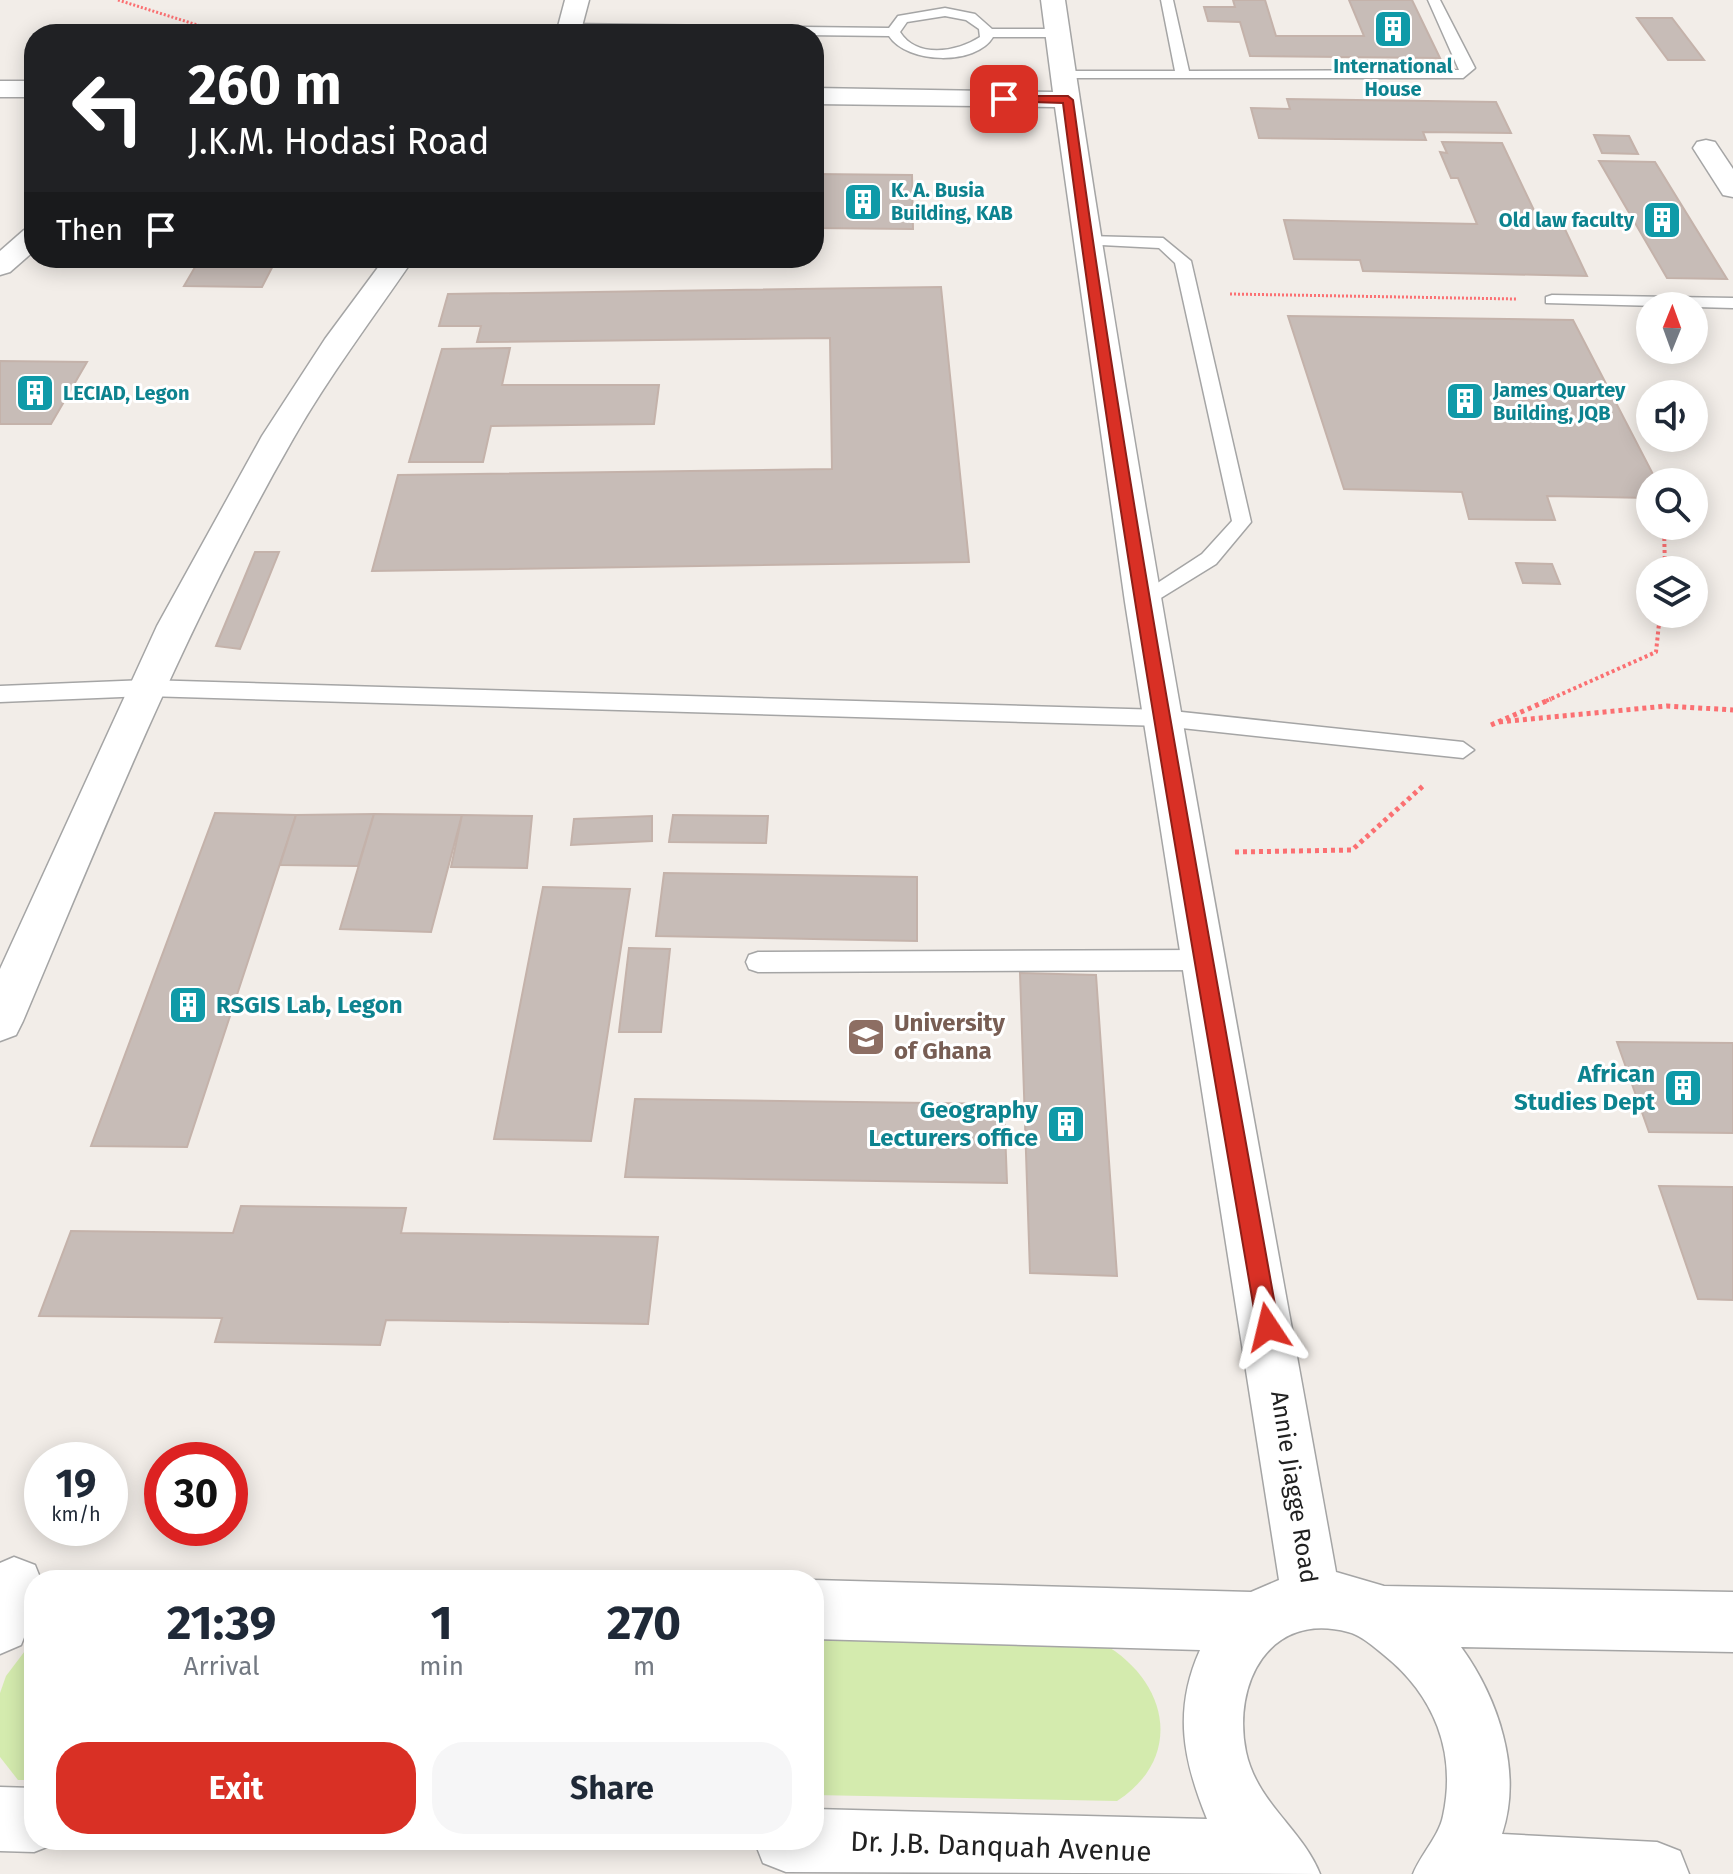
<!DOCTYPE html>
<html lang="en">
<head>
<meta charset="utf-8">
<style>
	:root { --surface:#fff; --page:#f6f6f7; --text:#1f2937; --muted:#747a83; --accent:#d93025 }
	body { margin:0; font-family:"Fira Sans",sans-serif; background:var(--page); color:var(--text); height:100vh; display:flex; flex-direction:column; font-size:30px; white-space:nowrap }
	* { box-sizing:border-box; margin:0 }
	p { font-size:26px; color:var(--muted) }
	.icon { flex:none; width:44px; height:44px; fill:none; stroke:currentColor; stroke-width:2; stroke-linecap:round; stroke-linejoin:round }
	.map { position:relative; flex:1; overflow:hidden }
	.sheet { position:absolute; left:24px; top:1570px; width:800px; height:280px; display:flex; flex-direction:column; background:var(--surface); border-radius:32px; box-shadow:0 4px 20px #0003 }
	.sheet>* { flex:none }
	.banner { position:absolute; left:24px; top:24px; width:800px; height:244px; border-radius:32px; box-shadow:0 4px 20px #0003; background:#202124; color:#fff; overflow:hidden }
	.needle { width:52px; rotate:1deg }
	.tools { position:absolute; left:1636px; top:292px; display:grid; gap:16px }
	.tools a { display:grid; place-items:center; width:72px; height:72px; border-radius:50%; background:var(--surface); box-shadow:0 4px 20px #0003; font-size:40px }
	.speed { position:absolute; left:24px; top:1442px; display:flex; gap:16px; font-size:40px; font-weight:700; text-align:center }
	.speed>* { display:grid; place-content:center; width:104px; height:104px; border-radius:50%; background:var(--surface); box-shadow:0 4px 20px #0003; line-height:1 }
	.speed small { font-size:20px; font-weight:400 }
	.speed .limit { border:12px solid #d22; background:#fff; color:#111 }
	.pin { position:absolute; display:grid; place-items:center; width:68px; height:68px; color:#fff; margin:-34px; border-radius:16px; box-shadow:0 4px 12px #0006 }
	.me { position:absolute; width:88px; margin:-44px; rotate:350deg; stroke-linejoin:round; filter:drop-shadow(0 0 6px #0008) }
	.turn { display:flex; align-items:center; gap:28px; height:168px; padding:0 32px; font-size:36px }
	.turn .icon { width:104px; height:104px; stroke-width:2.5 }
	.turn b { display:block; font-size:56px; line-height:68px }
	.then { display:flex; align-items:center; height:76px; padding:0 32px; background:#0003; gap:16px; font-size:30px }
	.eta { display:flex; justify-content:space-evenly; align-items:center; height:136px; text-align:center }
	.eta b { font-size:48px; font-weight:700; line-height:56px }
	.cta { display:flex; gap:16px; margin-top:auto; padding:16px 32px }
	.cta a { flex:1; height:92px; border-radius:32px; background:var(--accent); color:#fff; font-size:32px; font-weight:700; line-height:92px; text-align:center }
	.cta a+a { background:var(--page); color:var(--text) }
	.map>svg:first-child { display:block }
	.grass { fill:#d4ebae }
	.building { fill:#c7bcb7; stroke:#c4b2aa; stroke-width:2 }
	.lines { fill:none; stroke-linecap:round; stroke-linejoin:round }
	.service-casing { stroke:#a5a5a5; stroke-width:3 }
	.minor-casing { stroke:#a5a5a5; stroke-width:3 }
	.path-far2 { stroke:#fb7072; stroke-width:3; stroke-dasharray:2 2; stroke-linecap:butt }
	.path-far1 { stroke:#fb7072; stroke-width:4; stroke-dasharray:3 3; stroke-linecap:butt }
	.path { stroke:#fb7072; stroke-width:5; stroke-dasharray:4 4; stroke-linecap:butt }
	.service { fill:#fff; fill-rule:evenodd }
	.minor { fill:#fff; fill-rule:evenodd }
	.route { fill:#d93025; stroke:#8d1f18; stroke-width:2 }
	.labels { text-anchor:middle; stroke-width:6; stroke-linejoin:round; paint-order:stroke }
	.far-culture-label { font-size:20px; font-weight:bold; fill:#0d838f; stroke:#fff; text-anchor:start }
	.culture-label { font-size:24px; font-weight:bold; fill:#0d838f; stroke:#fff; text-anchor:end }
	.education-label { font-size:24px; font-weight:bold; fill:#785e54; stroke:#fff; text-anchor:start }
	.street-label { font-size:24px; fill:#212121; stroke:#fff }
	.near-street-label { font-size:28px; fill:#212121; stroke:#fff }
</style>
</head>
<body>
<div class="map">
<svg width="1733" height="1874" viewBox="0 0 1733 1874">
	<rect width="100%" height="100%" fill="#f2ede8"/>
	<g class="grass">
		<polygon points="34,1639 34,1780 18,1780 0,1757 0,1693 6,1676"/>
		<path d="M814,1639L1102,1643C1168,1680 1185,1757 1117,1801L814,1795Z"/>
	</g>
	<g class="building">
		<polygon points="1233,0 1265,0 1276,36 1364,36 1349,0 1412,0 1440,58 1250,56 1240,22 1208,21 1204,7 1235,7"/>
		<polygon points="1637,18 1672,18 1704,60 1668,60"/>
		<polygon points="1287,99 1496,102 1511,133 1423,132 1426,140 1259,138 1251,108 1290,109"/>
		<polygon points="1594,135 1629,136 1638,154 1602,153"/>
		<polygon points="1442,142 1502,143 1541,225 1563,225 1587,276 1363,271 1360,260 1294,259 1284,220 1477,224 1458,178 1451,178 1440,152 1447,153"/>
		<polygon points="1599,161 1655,162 1727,279 1667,278"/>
		<polygon points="814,174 912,175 913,229 814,228"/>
		<polygon points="84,258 277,258 262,287 184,286 198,262"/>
		<polygon points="941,287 969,562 372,571 398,475 832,469 830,338 477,342 481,326 439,326 448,294"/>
		<polygon points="1288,316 1573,320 1657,482 1650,482 1650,498 1547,496 1555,520 1469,519 1462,492 1344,489"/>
		<polygon points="510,348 502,385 659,385 654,424 491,426 483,462 409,462 442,349"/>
		<polygon points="0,361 87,362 51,424 0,424"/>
		<polygon points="255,552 279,552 240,649 216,646"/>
		<polygon points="1516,563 1552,564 1560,584 1523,583"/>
		<polygon points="215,813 296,815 187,1147 91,1146"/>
		<polygon points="374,814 358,866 280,865 296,815"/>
		<polygon points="374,814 462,815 431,932 340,929"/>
		<polygon points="462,815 532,816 527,868 451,867"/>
		<polygon points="673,815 768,816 766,843 669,842"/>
		<polygon points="652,816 652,841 571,845 574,819"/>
		<polygon points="664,873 917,877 917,941 656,936"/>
		<polygon points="543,887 630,889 591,1141 494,1139"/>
		<polygon points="629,948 670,949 661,1032 619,1032"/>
		<polygon points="1020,973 1096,975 1117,1276 1030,1273"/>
		<polygon points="1617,1042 1733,1043 1733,1133 1649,1132"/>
		<polygon points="635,1099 1004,1104 1007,1183 625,1177"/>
		<polygon points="1659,1186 1733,1187 1733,1300 1698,1299"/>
		<polygon points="241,1206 406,1208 401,1233 658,1237 648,1324 386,1320 380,1345 215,1342 222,1318 39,1316 71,1231 233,1233"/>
	</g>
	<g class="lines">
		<defs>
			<g id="service">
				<polygon points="1161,0 1173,0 1189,71 1459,70 1428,0 1440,0 1475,68 1463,78 1059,78 1057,75 1064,71 1175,71"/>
				<path d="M945,8L975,14L992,29H1057L1063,33L1057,37H993C976,66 907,64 889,36L570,32L564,28L570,24L889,28L898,16ZM945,16L966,20L979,29L980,37C957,52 917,59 900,32L907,22Z"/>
				<polygon points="1087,236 1163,238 1191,261 1251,522 1216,564 1143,609 1133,602 1136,597 1202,554 1232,521 1175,263 1159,248 1082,244 1079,241"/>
				<polygon points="1552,295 1733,298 1733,308 1546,303 1546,297"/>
				<polygon points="146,680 1163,710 1463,742 1474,750 1463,758 1163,726 146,696 0,702 0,686"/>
				<polygon points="1204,950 1213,953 1216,960 1213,967 1204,970 758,972 749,969 746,962 749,955 758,952"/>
			</g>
			<g id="minor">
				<polygon points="565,0 589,0 580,34 556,34"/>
				<path d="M1041,0H1065C1142,525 1242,1049 1336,1572L1384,1586L1733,1592V1652L1461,1647C1498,1698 1523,1771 1502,1834L1657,1842L1680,1851L1689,1874H1413C1421,1854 1439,1836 1443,1816C1457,1752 1434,1695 1384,1655C1374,1647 1361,1635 1348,1632C1269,1611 1232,1684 1246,1752C1257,1803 1302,1829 1320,1874L786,1872L763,1863L754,1840H814V1809L1207,1819C1183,1760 1173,1710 1200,1650L814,1639L813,1580L1251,1592L1279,1580L1125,602L1055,107L814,104V88L1053,92Z"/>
				<rect x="0" y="81" width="34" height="16"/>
				<polygon points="1706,140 1715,142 1733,169 1733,197 1723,195 1693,148 1697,142"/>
				<polygon points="34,228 34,251 10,272 0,275 0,251 24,230"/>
				<path d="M385,258H414C373,318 329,376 293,439C186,625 106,824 23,1021L16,1035L0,1041V969L157,626L262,436L325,339Z"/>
				<polygon points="14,1557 35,1565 41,1580 34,1580 34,1612 21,1645 0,1654 0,1563"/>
				<polygon points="0,1787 34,1788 34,1840 57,1843 34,1852 0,1851"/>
			</g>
		</defs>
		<use href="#service" class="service-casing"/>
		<use href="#minor" class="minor-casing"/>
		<g class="path-far2">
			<polyline points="118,0 226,34"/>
			<polyline points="1230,294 1516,299"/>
		</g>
		<g class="path-far1">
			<polyline points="1664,526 1665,570"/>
			<polyline points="1546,701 1656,652 1660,614"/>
		</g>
		<g class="path">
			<polyline points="1499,722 1667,706 1733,710"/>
			<polyline points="1491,725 1551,699"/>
			<polyline points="1235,852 1352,850 1424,785"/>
		</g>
		<use href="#service" class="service"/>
		<use href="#minor" class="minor"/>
	</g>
	<path class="route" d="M1004,96H1068L1073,100C1129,511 1206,919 1279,1327L1275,1335L1268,1338L1260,1335L1257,1327C1188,920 1115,513 1063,103L1001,101Z"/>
	<defs>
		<symbol id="building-square" viewBox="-11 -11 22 22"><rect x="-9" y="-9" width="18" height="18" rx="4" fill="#0f9aa8" stroke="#fff"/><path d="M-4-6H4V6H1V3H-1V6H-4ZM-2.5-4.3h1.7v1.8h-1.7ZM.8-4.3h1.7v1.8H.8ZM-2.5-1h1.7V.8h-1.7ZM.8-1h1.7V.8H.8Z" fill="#fff"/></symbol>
		<symbol id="university-square" viewBox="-11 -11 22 22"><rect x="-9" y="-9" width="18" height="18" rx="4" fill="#8d6e63" stroke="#fff"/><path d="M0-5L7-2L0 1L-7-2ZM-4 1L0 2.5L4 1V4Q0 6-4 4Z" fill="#fff"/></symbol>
	</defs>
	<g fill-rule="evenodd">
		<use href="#building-square" x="1371" y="7" width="44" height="44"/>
		<use href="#building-square" x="841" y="180" width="44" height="44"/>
		<use href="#building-square" x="1640" y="198" width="44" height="44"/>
		<use href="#building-square" x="13" y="371" width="44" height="44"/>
		<use href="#building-square" x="1443" y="379" width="44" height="44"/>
		<use href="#building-square" x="166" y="983" width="44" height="44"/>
		<use href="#university-square" x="844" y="1015" width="44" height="44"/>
		<use href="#building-square" x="1661" y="1066" width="44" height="44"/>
		<use href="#building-square" x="1044" y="1102" width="44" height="44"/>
	</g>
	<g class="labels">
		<g class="far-culture-label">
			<text x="1393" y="73" text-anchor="middle">International<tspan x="1393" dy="23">House</tspan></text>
			<text x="891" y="197">K. A. Busia<tspan x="891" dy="23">Building, KAB</tspan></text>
			<text x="1634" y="227" text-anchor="end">Old law faculty</text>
			<text x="1493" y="397">James Quartey<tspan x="1493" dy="23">Building, JQB</tspan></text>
			<text x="63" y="400">LECIAD, Legon</text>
		</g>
		<g class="culture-label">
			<text x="216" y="1013" text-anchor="start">RSGIS Lab, Legon</text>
			<text x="1655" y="1082">African<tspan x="1655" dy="28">Studies Dept</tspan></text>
			<text x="1038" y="1118">Geography<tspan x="1038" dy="28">Lecturers office</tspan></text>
		</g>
		<g class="education-label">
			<text x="894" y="1031">University<tspan x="894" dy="28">of Ghana</tspan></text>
		</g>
		<g class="street-label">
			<text transform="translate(1294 1487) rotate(81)" y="8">Annie Jiagge Road</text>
		</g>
		<g class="near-street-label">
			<text transform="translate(1001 1846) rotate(2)" y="10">Dr. J.B. Danquah Avenue</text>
		</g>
	</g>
</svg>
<div class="tools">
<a><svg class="needle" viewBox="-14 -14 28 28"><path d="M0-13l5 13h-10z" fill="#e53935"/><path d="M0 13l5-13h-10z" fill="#747a83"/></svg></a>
<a><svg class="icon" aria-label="sound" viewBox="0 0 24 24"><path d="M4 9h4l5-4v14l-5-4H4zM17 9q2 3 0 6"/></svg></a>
<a><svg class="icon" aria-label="search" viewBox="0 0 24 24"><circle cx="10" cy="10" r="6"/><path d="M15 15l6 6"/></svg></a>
<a><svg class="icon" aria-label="layers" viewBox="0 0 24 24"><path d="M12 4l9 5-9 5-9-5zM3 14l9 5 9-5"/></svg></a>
</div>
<div class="speed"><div>19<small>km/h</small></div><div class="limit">30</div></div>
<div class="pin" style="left:1004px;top:99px;background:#d93025"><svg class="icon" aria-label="arrive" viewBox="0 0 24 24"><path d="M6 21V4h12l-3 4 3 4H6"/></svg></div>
<svg class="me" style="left:1268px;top:1327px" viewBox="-20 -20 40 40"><path d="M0-17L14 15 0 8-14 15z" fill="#d93025" stroke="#fff" stroke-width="4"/></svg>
<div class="banner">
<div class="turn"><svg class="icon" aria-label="left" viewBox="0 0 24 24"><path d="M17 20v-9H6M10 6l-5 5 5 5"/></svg><div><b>260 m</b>J.K.M. Hodasi Road</div></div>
<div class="then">Then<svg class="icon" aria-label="arrive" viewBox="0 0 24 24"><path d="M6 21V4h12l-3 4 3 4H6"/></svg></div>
</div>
<section class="sheet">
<div class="eta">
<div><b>21:39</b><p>Arrival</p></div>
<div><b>1</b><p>min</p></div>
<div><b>270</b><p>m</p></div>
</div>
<div class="cta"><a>Exit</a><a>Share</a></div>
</section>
</div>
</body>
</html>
